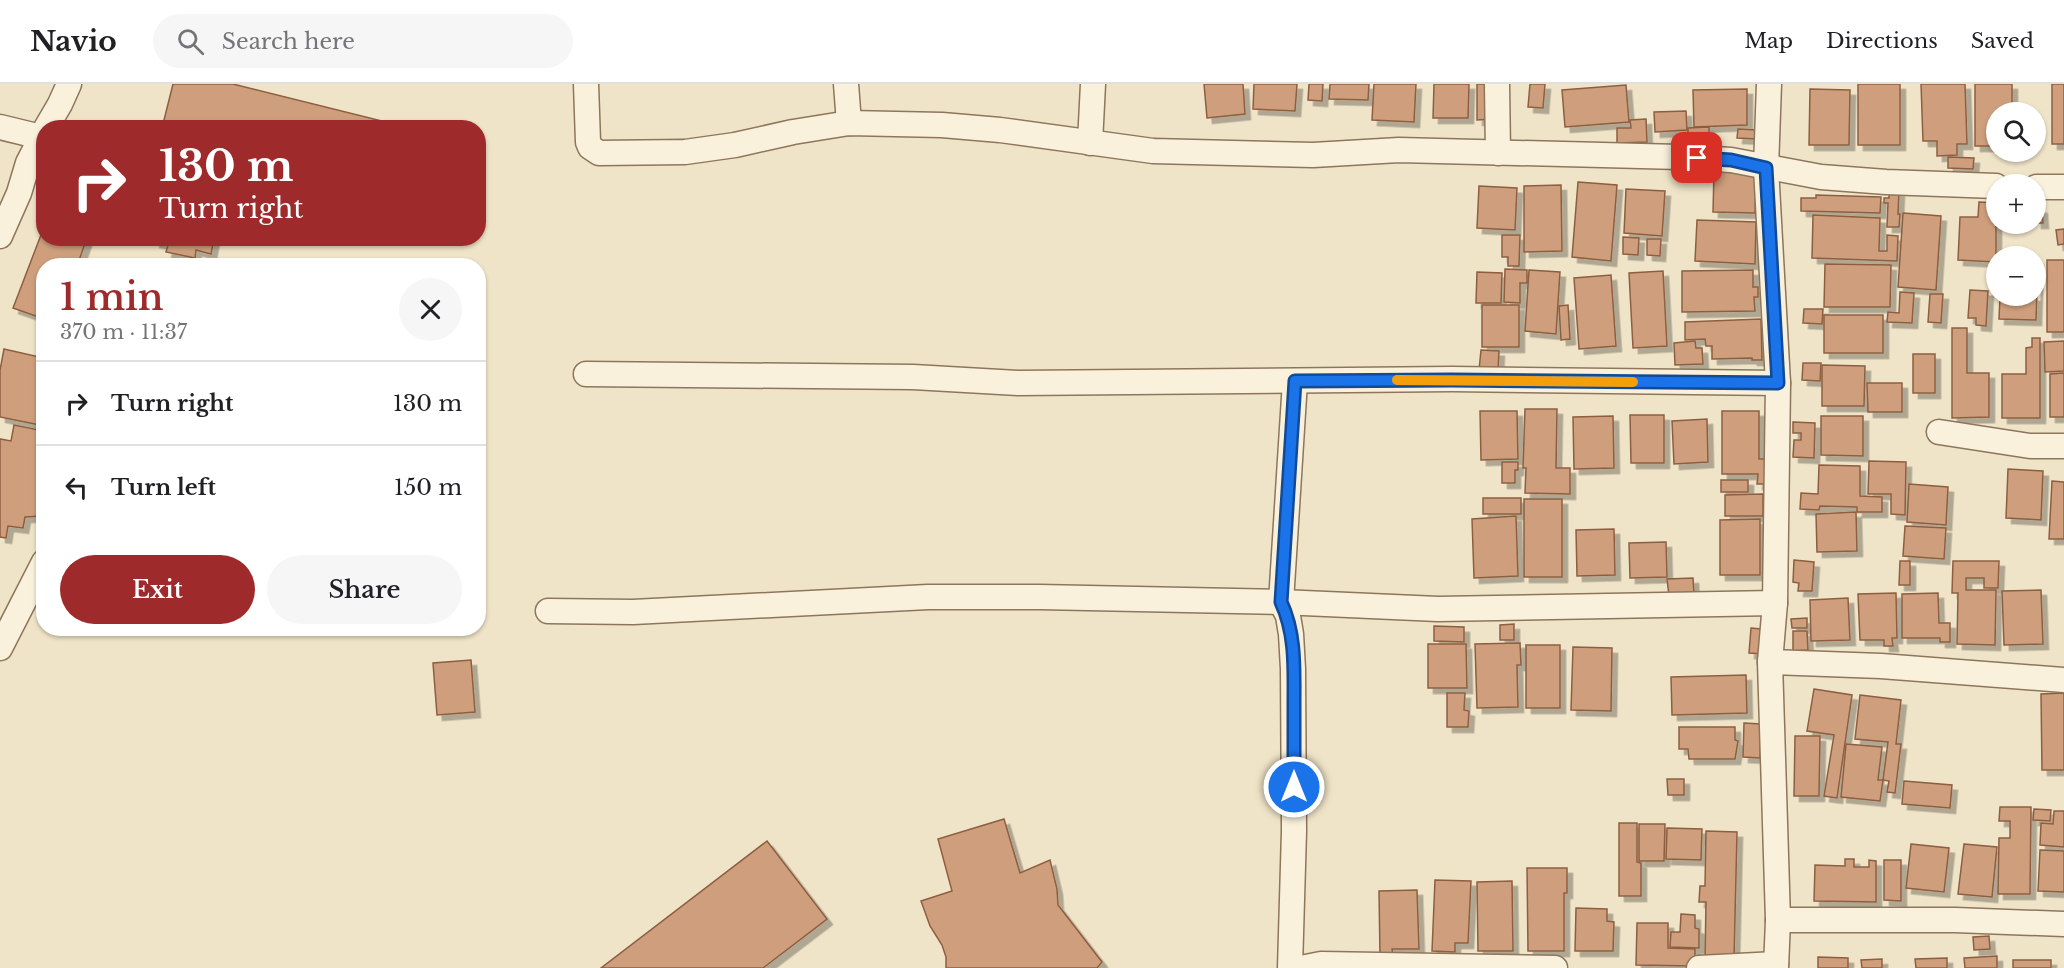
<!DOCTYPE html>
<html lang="en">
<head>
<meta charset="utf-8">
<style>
	:root { --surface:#fff; --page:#f6f6f6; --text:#202124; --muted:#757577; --line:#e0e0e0; --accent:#9e2a2b }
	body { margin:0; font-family:"Libre Baskerville",serif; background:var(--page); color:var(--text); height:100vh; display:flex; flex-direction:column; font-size:22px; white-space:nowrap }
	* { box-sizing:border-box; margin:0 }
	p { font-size:20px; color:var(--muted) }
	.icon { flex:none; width:33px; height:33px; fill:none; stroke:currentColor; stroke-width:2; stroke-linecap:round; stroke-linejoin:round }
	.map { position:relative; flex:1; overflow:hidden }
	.panel { position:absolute; left:36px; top:174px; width:450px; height:378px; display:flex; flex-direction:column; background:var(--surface); border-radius:24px; box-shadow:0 2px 4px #0004 }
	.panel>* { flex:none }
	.top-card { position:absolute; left:36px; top:36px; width:450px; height:126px; border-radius:24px; box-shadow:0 2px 4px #0004; background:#9e2a2b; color:#fff; overflow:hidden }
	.tools { position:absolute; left:1986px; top:18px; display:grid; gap:12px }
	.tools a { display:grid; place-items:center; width:60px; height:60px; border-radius:50%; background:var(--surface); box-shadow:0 2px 4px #0004; font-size:30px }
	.pin { position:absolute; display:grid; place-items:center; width:51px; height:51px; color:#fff; margin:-26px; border-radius:12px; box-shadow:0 3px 9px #0006 }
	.me { position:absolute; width:66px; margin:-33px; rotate:0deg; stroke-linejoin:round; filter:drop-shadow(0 0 4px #0008) }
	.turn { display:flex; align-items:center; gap:21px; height:126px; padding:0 24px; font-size:27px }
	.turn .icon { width:78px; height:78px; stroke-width:2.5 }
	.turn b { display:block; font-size:42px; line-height:51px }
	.round { display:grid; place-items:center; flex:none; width:63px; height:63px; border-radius:32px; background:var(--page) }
	.headline { display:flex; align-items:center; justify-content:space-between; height:102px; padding:0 24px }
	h1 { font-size:36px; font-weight:600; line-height:45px; color:var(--accent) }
	.action { display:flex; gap:12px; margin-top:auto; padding:12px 24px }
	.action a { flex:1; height:69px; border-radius:36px; background:var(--accent); color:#fff; font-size:24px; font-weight:600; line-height:69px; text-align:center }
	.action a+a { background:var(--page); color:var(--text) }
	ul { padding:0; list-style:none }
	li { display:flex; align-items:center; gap:18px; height:84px; padding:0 24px; border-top:2px solid var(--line) }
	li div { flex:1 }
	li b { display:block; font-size:22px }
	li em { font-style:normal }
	header { display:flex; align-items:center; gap:36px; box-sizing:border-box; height:84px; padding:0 30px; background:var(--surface); border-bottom:2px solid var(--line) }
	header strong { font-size:28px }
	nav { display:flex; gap:33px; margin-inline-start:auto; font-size:21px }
	.search { width:420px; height:54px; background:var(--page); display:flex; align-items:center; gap:15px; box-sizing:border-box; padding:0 21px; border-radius:33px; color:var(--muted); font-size:22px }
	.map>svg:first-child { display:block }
	.building { fill:#cf9f7d; stroke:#8d5f41; stroke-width:1.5; filter:url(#shadow) }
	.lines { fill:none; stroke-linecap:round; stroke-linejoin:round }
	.street-casing { stroke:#8d765c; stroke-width:27 }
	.street { stroke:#faf1dc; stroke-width:24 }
	.route-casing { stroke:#114b97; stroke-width:15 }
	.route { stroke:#1a73e8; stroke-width:10 }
	.slow { stroke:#f59e0b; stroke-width:10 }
</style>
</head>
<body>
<header>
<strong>Navio</strong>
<div class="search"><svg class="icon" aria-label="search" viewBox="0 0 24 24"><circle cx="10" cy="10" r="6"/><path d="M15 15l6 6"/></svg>Search here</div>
<nav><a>Map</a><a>Directions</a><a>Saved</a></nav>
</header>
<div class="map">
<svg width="2064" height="884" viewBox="0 0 2064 884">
	<defs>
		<filter id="shadow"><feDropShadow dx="5.5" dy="5.5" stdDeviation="0" flood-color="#0004"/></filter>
	</defs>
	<rect width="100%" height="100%" fill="#f0e4c8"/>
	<g class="building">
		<polygon points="173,0 233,0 394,40 393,44 162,44"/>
		<polygon points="1204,0 1243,0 1245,30 1207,34"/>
		<polygon points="1254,0 1297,0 1295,27 1253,25"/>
		<polygon points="1309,0 1323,0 1322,17 1308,16"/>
		<polygon points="1330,0 1369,0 1368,16 1329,15"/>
		<polygon points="1374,0 1416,0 1414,38 1372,36"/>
		<polygon points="1434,0 1469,0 1468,34 1433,34"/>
		<polygon points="1477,0 1495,0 1495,35 1477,36"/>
		<polygon points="1530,0 1545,0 1543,24 1528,23"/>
		<rect x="1858" y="0" width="42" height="61"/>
		<polygon points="1921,0 1965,0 1967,60 1957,60 1957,71 1937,72 1937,57 1923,57"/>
		<polygon points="1975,0 2012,0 2012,28 1996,28 1996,62 1975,62"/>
		<rect x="2052" y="0" width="12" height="60"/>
		<polygon points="1626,1 1629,38 1565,43 1562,6"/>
		<polygon points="1747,5 1747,41 1694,43 1693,6"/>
		<polygon points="1810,5 1850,6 1849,61 1809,61"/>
		<polygon points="1686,27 1687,46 1655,48 1654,28"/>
		<polygon points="1646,35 1647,58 1617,59 1617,44 1631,44 1630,36"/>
		<polygon points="1709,43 1709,57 1688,57 1688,44"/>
		<polygon points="1738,45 1757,46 1757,55 1737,54"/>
		<polygon points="1948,73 1974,74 1973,85 1948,84"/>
		<polygon points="1714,88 1756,89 1755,129 1713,128"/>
		<polygon points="1578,98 1617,101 1611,177 1572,173"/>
		<polygon points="1561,101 1562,167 1524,168 1524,102"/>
		<polygon points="1479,102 1517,104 1515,146 1477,144"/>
		<polygon points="1626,105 1665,107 1662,152 1624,149"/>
		<polygon points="1889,107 1899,107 1898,130 1900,130 1899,143 1887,143 1888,119 1884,119 1884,114 1889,114"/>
		<polygon points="1816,111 1881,113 1880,129 1801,127 1801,114 1816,114"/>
		<polygon points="1979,118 1996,119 1996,178 1958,176 1960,133 1978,133"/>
		<polygon points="2036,124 2042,124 2043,139 2036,139"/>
		<polygon points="1903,129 1941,132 1936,206 1898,203"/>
		<polygon points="1813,131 1880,134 1879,167 1887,167 1887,151 1898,152 1897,177 1812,174"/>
		<polygon points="1697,136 1756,138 1755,180 1695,177"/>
		<polygon points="44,143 44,154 87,154 77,182 44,182 44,235 13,224"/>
		<polygon points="2064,145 2064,160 2058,161 2056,146"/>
		<polygon points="1502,151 1520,151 1519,182 1508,182 1508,173 1502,173"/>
		<polygon points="1623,153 1639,154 1638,171 1623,170"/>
		<polygon points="155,154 214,154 211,170 196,166 195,174 166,168 168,161 154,158"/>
		<polygon points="1647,155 1661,155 1660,172 1647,171"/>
		<polygon points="2036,175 2038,175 2036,236 1999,235 2000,212 2036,212"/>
		<rect x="2047" y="176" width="17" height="72"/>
		<polygon points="1825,180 1891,181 1890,223 1824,223"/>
		<polygon points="1505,185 1527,186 1527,199 1520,199 1520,219 1504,218"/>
		<polygon points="1529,186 1560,188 1556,250 1525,247"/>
		<polygon points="1753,186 1753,203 1758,203 1758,213 1754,213 1755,227 1682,228 1682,187"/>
		<polygon points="1663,187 1667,262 1633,264 1629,189"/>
		<polygon points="1477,188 1502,189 1501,219 1476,219"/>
		<polygon points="1611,191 1616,262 1579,265 1574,194"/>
		<polygon points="1970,206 1988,207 1986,242 1976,241 1976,234 1968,234"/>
		<polygon points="1900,208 1914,209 1912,239 1887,238 1888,228 1899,229"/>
		<polygon points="1930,210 1943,210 1941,239 1928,238"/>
		<rect x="1482" y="221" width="37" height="42"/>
		<polygon points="1568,221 1570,255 1561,256 1559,222"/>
		<polygon points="1804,225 1823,225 1822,240 1803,239"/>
		<rect x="1824" y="231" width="59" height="38"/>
		<polygon points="1761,235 1762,276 1752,276 1752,274 1712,275 1712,262 1706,262 1705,255 1685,256 1685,238"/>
		<polygon points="1952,244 1967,244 1967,289 1989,289 1989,333 1952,334"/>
		<polygon points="2032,254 2040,254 2040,334 2002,334 2002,290 2026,290 2026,264 2032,263"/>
		<polygon points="1695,257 1696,264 1702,264 1703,280 1675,281 1674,259"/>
		<polygon points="2064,257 2064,287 2045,288 2044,258"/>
		<polygon points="4,265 44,274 44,324 40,341 0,333 0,286"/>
		<polygon points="1481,266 1499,267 1498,287 1479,286"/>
		<rect x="1913" y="270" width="22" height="39"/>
		<polygon points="1803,279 1821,279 1820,297 1802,296"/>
		<polygon points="1822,281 1865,282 1864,322 1822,322"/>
		<polygon points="2064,289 2064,333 2050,333 2050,290"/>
		<polygon points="1867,299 1902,299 1902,328 1868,328"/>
		<polygon points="1525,325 1557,325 1556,384 1570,384 1570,410 1525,409 1526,384 1523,384"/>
		<polygon points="1480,327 1517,327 1518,375 1481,376"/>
		<polygon points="1722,327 1759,327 1759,375 1769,375 1769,400 1757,400 1758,390 1722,390"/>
		<polygon points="1630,331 1664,331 1664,379 1631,379"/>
		<polygon points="1613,332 1614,384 1574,385 1573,333"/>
		<polygon points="1821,332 1863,332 1863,372 1821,371"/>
		<polygon points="1707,335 1708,378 1674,380 1672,337"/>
		<polygon points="1793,338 1815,339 1814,374 1793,373 1794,356 1801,356 1801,349 1793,349"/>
		<polygon points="14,341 44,347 44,432 25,433 23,444 8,442 6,454 0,453 0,355 11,357"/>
		<polygon points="1869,377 1906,378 1905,431 1891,430 1891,410 1868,410"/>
		<polygon points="1502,378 1518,378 1518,386 1515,386 1515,399 1502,399"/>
		<polygon points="1819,381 1860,382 1860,412 1882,413 1882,428 1857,428 1857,423 1820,422 1819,426 1800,425 1801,409 1818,410"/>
		<polygon points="2008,385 2043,387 2041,436 2006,434"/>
		<rect x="1721" y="396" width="27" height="12"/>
		<polygon points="2052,397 2064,398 2064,455 2049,455"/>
		<polygon points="1909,400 1948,403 1946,441 1907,438"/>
		<polygon points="1763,410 1763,432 1725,432 1725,411"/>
		<rect x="1483" y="414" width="38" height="16"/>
		<rect x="1524" y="415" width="38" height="78"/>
		<polygon points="1856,428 1857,467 1817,468 1816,430"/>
		<polygon points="1516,432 1518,492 1474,494 1472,435"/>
		<polygon points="1760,435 1760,491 1720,491 1720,436"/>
		<polygon points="1905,442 1946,444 1944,475 1903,472"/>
		<polygon points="1614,445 1615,491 1577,492 1576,446"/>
		<polygon points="1666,458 1667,493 1630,494 1629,459"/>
		<polygon points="1794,476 1814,478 1812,507 1798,507 1799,499 1793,498"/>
		<polygon points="1900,477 1910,477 1910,501 1899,501"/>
		<polygon points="1953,477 1999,477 1998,504 1984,504 1984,494 1966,494 1966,506 1996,506 1995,561 1957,560 1958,509 1952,509"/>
		<polygon points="1693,494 1694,510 1669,512 1667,495"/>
		<polygon points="2041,506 2043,560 2004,561 2002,507"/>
		<polygon points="1896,509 1897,554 1892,554 1893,562 1884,562 1884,556 1860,556 1858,510"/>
		<polygon points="1938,509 1939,539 1950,539 1950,558 1940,558 1940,554 1902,554 1902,510"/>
		<polygon points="1848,514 1850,556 1811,557 1810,516"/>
		<polygon points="1807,534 1807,544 1792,544 1791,535"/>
		<polygon points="1514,540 1514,556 1500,556 1500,541"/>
		<polygon points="1434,542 1464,543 1464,558 1434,557"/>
		<polygon points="1751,544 1761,545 1763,570 1749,569"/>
		<polygon points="1793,547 1807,547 1808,566 1793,567"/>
		<polygon points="1520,559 1521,581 1517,581 1518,623 1477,624 1475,560"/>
		<polygon points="1428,560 1466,560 1467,604 1428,604"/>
		<rect x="1526" y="561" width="34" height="63"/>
		<polygon points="1573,563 1612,564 1611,627 1571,626"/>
		<polygon points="471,576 475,628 437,631 433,579"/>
		<polygon points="1746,591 1747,629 1672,631 1671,593"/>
		<polygon points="1814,605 1852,611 1837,714 1824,712 1834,651 1807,647"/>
		<polygon points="1447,609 1465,609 1464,626 1469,627 1468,643 1447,643"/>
		<polygon points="2064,609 2064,686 2042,686 2041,610"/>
		<polygon points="1860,611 1901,616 1896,660 1901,660 1895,709 1887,708 1889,697 1883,696 1888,658 1855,655"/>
		<polygon points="1744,639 1761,640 1760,674 1743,673"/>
		<polygon points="1679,643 1735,643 1735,656 1738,657 1735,675 1689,675 1688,665 1679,665"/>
		<polygon points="1795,652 1820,652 1819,712 1794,712"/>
		<polygon points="1846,660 1882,663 1878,696 1883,696 1880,717 1841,713"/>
		<polygon points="1667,695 1684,695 1684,711 1668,711"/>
		<polygon points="1904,697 1952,701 1950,724 1902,720"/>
		<polygon points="2000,723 2031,723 2030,810 1998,810 1999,754 2010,754 2010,737 1999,737"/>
		<polygon points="2034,725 2051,726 2050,737 2033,736"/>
		<polygon points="2054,727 2064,727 2064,763 2040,761 2041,739 2053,740"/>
		<polygon points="1004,735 1020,789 1050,776 1057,805 1058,821 1102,878 1097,884 946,884 946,873 942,861 930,842 921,817 952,807 938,755"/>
		<polygon points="1619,739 1637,739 1637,778 1641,779 1641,812 1619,812"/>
		<polygon points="1639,740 1665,740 1664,777 1639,777"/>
		<polygon points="1667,744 1702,745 1701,776 1666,775"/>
		<polygon points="1706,747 1737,748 1734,875 1705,874 1706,818 1699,818 1700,802 1705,802"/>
		<polygon points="767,757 827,835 763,884 601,884"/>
		<polygon points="1911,760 1949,764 1944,808 1906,804"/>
		<polygon points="1964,760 1997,763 1992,813 1958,810"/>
		<polygon points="2040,766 2064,767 2064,808 2038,807"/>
		<polygon points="1845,775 1854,775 1854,783 1869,783 1869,776 1876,777 1876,818 1814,817 1815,781 1845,782"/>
		<polygon points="1884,776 1901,776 1901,817 1884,816"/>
		<polygon points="1527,784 1567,784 1567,809 1564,809 1564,867 1528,867"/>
		<polygon points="1435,796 1471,797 1468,859 1455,859 1455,868 1432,867"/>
		<polygon points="1512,797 1513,867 1478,867 1477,798"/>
		<polygon points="1417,806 1419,865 1392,865 1393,871 1380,872 1379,807"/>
		<polygon points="1576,824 1607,825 1607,837 1614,838 1613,867 1575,867"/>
		<polygon points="1681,830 1695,831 1695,844 1699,845 1699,864 1670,863 1671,848 1680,848"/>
		<polygon points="1637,839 1668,839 1668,864 1695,865 1695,882 1636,881"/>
		<polygon points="1989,852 1990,865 1974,866 1973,853"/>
		<polygon points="1997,872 1997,884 1965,884 1964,874"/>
		<polygon points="1818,873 1848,874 1848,884 1818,884"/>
		<polygon points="1947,874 1947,884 1916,884 1915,875"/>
		<polygon points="1882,875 1882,884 1862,884 1861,876"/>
		<rect x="2013" y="876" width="38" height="8"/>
	</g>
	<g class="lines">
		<defs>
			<g id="street">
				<polyline points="586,0 588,58 590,63 599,69 685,68 735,61 793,48 849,39 942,41 1000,46 1153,67 1313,71 1399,66 1680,73 1731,76 1821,93 1886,98 1996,102"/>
				<polyline points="846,0 849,39"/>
				<polyline points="1497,0 1498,69"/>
				<polyline points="1769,0 1766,84 1778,299 1775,519 1770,578 1778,836 1776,884"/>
				<polyline points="0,43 41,53"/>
				<polyline points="46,44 60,20 69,0"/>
				<polyline points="1090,59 1093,0"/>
				<polyline points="2036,103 2064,103"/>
				<polyline points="0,152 19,109 28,79 44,48"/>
				<polyline points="586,290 913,293 1018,299 1452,295 1778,299"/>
				<polyline points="1939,348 2030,362 2064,362"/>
				<polyline points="548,527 633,528 928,513 1039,513 1281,518 1438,525 1775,519"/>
				<polyline points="0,564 44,478"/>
				<polyline points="1770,578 1881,582 2064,596"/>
				<polyline points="1778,836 1955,836 2064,840"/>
				<polyline points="1290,884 1294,747 1293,585 1291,550 1288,532 1281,518 1295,297"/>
				<polyline points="1301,884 1321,880 1555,884"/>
				<polyline points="1699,884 1776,880"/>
			</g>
		</defs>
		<use href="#street" class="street-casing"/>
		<use href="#street" class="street"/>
	</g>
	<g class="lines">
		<defs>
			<path id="route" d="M1294,703C1294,675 1294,647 1294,619C1294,585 1296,550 1281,518L1295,297L1452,296L1778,299L1766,84L1731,76L1697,74"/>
		</defs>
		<use href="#route" class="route-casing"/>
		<use href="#route" class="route"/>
		<polyline class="slow" points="1397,296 1633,298"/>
	</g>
</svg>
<div class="tools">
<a><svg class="icon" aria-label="search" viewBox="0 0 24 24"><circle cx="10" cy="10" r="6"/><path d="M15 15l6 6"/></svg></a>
<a>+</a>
<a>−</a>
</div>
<div class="pin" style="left:1697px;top:74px;background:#d93025"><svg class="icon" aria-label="arrive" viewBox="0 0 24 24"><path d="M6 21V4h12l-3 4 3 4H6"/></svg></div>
<svg class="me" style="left:1294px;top:703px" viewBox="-20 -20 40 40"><circle r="17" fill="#1a73e8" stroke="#fff" stroke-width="3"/><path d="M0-11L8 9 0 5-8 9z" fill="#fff"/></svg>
<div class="top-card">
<div class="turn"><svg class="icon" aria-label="right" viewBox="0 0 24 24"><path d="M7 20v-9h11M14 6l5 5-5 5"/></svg><div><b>130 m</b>Turn right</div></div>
</div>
<section class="panel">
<div class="headline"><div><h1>1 min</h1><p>370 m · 11:37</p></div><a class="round"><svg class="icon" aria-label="close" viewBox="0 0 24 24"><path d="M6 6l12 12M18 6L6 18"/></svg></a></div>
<ul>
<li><svg class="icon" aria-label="right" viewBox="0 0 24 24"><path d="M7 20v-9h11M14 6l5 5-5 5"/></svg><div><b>Turn right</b></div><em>130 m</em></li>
<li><svg class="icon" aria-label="left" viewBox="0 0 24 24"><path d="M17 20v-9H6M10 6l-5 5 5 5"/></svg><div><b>Turn left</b></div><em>150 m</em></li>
</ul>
<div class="action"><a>Exit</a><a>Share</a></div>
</section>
</div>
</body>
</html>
